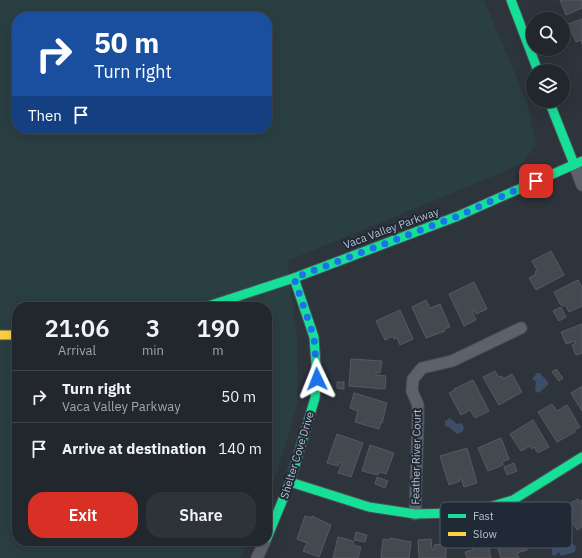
<!DOCTYPE html>
<html lang="en">
<head>
<meta charset="utf-8">
<style>
	:root { --surface:#22272d; --page:#2e3339; --text:#f1f3f6; --muted:#a2a5aa; --line:#3f4449; --accent:#d93025 }
	body { margin:0; font-family:"IBM Plex Sans",sans-serif; background:var(--page); color:var(--text); height:100vh; display:flex; flex-direction:column; font-size:15px; white-space:nowrap }
	* { box-sizing:border-box; margin:0 }
	p { font-size:13px; color:var(--muted) }
	.icon { flex:none; width:22px; height:22px; fill:none; stroke:currentColor; stroke-width:2; stroke-linecap:round; stroke-linejoin:round }
	.map { position:relative; flex:1; overflow:hidden }
	.drawer { position:absolute; left:12px; top:302px; width:260px; height:244px; display:flex; flex-direction:column; background:var(--surface); border-radius:16px; box-shadow:0 4px 16px #0002,0 0 0 1px var(--line) }
	.drawer>* { flex:none }
	.guide { position:absolute; left:12px; top:12px; width:260px; height:122px; border-radius:16px; box-shadow:0 4px 16px #0002,0 0 0 1px var(--line); background:#1a4fa0; color:#fff; overflow:hidden }
	.controls { position:absolute; left:526px; top:12px; display:grid; gap:8px }
	.controls a { display:grid; place-items:center; width:44px; height:44px; border-radius:50%; background:var(--surface); box-shadow:0 4px 16px #0002,0 0 0 1px var(--line); font-size:20px }
	.pin { position:absolute; display:grid; place-items:center; width:34px; height:34px; color:#fff; margin:-17px; border-radius:8px; box-shadow:0 2px 6px #0006 }
	.me { position:absolute; width:44px; margin:-22px; rotate:358deg; stroke-linejoin:round; filter:drop-shadow(0 0 3px #0008) }
	.turn { display:flex; align-items:center; gap:14px; height:84px; padding:0 16px; font-size:18px }
	.turn .icon { width:52px; height:52px; stroke-width:2.5 }
	.turn b { display:block; font-size:28px; line-height:34px }
	.then { display:flex; align-items:center; height:38px; padding:0 16px; background:#0003; gap:8px; font-size:15px }
	.eta { display:flex; justify-content:space-evenly; align-items:center; height:68px; text-align:center }
	.eta b { font-size:24px; font-weight:600; line-height:28px }
	.action { display:flex; gap:8px; margin-top:auto; padding:8px 16px }
	.action a { flex:1; height:46px; border-radius:16px; background:var(--accent); color:#fff; font-size:16px; font-weight:600; line-height:46px; text-align:center }
	.action a+a { background:var(--page); color:var(--text) }
	ul { padding:0; list-style:none }
	li { display:flex; align-items:center; gap:12px; height:52px; padding:0 16px; border-top:1px solid var(--line) }
	li div { flex:1 }
	li b { display:block; font-size:15px }
	li em { font-style:normal }
	.map>svg:first-child { display:block }
	.green { fill:#2a3f42; fill-rule:evenodd }
	.water { fill:#3c4e67 }
	.building { fill:#444950; stroke:#555b63 }
	.lines { fill:none; stroke-linecap:round; stroke-linejoin:round }
	.street-casing { stroke:#4b5056; stroke-width:13 }
	.fast-casing { stroke:#4b5056; stroke-width:11 }
	.slow-casing { stroke:#4b5056; stroke-width:11 }
	.street { stroke:#5d626a; stroke-width:11 }
	.fast { stroke:#16e098; stroke-width:9 }
	.slow { stroke:#ffcf43; stroke-width:9 }
	.route { stroke:#1a73e8; stroke-width:7; stroke-dasharray:0 12.6 }
	.labels { text-anchor:middle; stroke-width:4; stroke-linejoin:round; paint-order:stroke }
	.street-label { font-size:11px; fill:#b8c0cc; stroke:#202a37 }
	.key { fill:#202a37; stroke:#4e5764; stroke-width:1 }
	.key-label { font-size:11px; fill:#b8c0cc }
</style>
</head>
<body>
<div class="map">
<svg width="582" height="558" viewBox="0 0 582 558">
	<rect width="100%" height="100%" fill="#2d343c"/>
	<path class="green" d="M0,0H484L527,103L536,145L523,162L506,171L287,261L297,338L298,402L276,476L267,496V307H17V541H248L240,558H0ZM17,17H267V129H17Z"/>
	<g class="water">
		<polygon points="537,373 540,373 548,382 548,385 539,393 535,391 536,382 532,379"/>
		<polygon points="450,418 457,424 462,423 464,428 462,432 457,434 449,427 445,426 445,421"/>
		<polygon points="571,543 576,546 575,552 561,556 559,552 555,556 552,555 552,549 555,546 562,547"/>
	</g>
	<g class="building">
		<polygon points="560,0 582,0 582,8 566,15"/>
		<polygon points="582,19 582,44 581,40 576,42 568,24"/>
		<polygon points="551,251 564,275 536,290 529,278 536,274 535,272 537,270 532,261"/>
		<polygon points="578,280 582,287 582,306 569,312 565,305 563,306 560,304 554,292"/>
		<polygon points="474,282 487,309 476,314 474,310 472,311 476,320 464,326 449,294"/>
		<polygon points="426,300 430,308 440,304 450,327 444,329 445,331 426,338 412,307"/>
		<polygon points="561,307 566,317 559,321 553,311"/>
		<polygon points="400,310 413,339 400,345 397,338 394,339 393,336 385,340 376,321"/>
		<polygon points="582,324 582,353 576,355 572,345 576,343 575,341 566,344 561,332"/>
		<polygon points="351,359 382,361 380,373 376,372 376,375 386,376 385,389 349,386"/>
		<polygon points="556,369 563,378 559,381 552,372"/>
		<polygon points="495,371 499,377 502,376 503,379 512,374 522,392 499,405 483,377"/>
		<polygon points="473,380 489,411 475,418 470,410 461,415 449,393 455,390 454,389"/>
		<polygon points="337,382 344,382 344,389 337,388"/>
		<polygon points="582,386 582,411 571,393"/>
		<polygon points="354,393 387,403 382,423 381,422 379,429 355,422 358,411 350,408"/>
		<polygon points="552,404 557,411 567,405 580,427 574,430 575,432 557,442 538,412"/>
		<polygon points="533,420 549,447 538,453 534,447 532,449 530,446 521,451 510,434"/>
		<polygon points="337,434 363,443 351,477 338,473 342,463 339,462 338,466 327,463"/>
		<polygon points="501,438 509,459 502,462 503,465 488,471 478,448"/>
		<polygon points="370,445 394,453 386,474 379,472 378,475 362,471"/>
		<polygon points="467,448 477,483 464,487 461,477 459,478 460,481 449,485 440,456"/>
		<polygon points="514,463 517,471 507,475 504,467"/>
		<polygon points="377,477 388,481 385,488 375,484"/>
		<polygon points="578,499 579,502 582,500 582,527 577,530 563,507"/>
		<polygon points="305,516 312,518 312,516 331,525 319,557 303,551 307,543 297,539"/>
		<polygon points="513,526 514,528 520,526 527,550 517,553 519,558 501,558 494,534"/>
		<polygon points="356,532 367,535 365,542 354,540"/>
		<polygon points="338,537 350,540 354,542 353,545 361,547 358,558 333,558"/>
		<polygon points="390,538 411,542 409,558 381,558 383,539 390,540"/>
		<polygon points="431,539 432,549 435,549 434,545 446,544 446,558 419,558 418,540"/>
		<polygon points="488,543 491,558 467,558 465,552 473,550 472,547 476,545"/>
	</g>
	<g class="lines">
		<defs>
			<g id="street">
				<polyline points="574,164 582,185"/>
				<polyline points="415,514 418,421 418,405 412,391 413,379 422,368 452,361 521,328"/>
				<polyline points="257,558 265,541"/>
			</g>
			<g id="fast">
				<polyline points="511,0 538,71"/>
				<polyline points="549,101 574,164"/>
				<polyline points="205,307 294,278 458,216 582,161"/>
				<polyline points="290,482 369,507 415,514 456,513 482,509 513,500 582,457"/>
				<polyline points="267,538 290,482 315,398 317,379 314,337 294,278"/>
			</g>
			<polyline id="slow" points="0,335 17,335"/>
		</defs>
		<use href="#street" class="street-casing"/>
		<use href="#fast" class="fast-casing"/>
		<use href="#slow" class="slow-casing"/>
		<use href="#street" class="street"/>
		<use href="#fast" class="fast"/>
		<use href="#slow" class="slow"/>
	</g>
	<g class="lines">
		<polyline class="route" points="317,379 314,337 294,278 458,216 536,181"/>
	</g>
	<g class="labels">
		<g class="street-label">
			<text transform="translate(391 228) rotate(-20)" y="4">Vaca Valley Parkway</text>
			<text transform="translate(297 455) rotate(-73)" y="4">Shelter Cove Drive</text>
			<text transform="translate(416 457) rotate(-89)" y="4">Feather River Court</text>
		</g>
	</g>
	<rect x="440" y="502" width="132" height="46" rx="6" class="key"/>
	<rect x="448" y="514" width="18" height="4" fill="#16e098"/>
	<rect x="448" y="532" width="18" height="4" fill="#ffcf43"/>
	<g class="key-label">
		<text x="473" y="520">Fast</text>
		<text x="473" y="538">Slow</text>
	</g>
</svg>
<div class="controls">
<a><svg class="icon" aria-label="search" viewBox="0 0 24 24"><circle cx="10" cy="10" r="6"/><path d="M15 15l6 6"/></svg></a>
<a><svg class="icon" aria-label="layers" viewBox="0 0 24 24"><path d="M12 4l9 5-9 5-9-5zM3 14l9 5 9-5"/></svg></a>
</div>
<div class="pin" style="left:536px;top:181px;background:#d93025"><svg class="icon" aria-label="arrive" viewBox="0 0 24 24"><path d="M6 21V4h12l-3 4 3 4H6"/></svg></div>
<svg class="me" style="left:317px;top:379px" viewBox="-20 -20 40 40"><path d="M0-17L14 15 0 8-14 15z" fill="#1a73e8" stroke="#fff" stroke-width="4"/></svg>
<div class="guide">
<div class="turn"><svg class="icon" aria-label="right" viewBox="0 0 24 24"><path d="M7 20v-9h11M14 6l5 5-5 5"/></svg><div><b>50 m</b>Turn right</div></div>
<div class="then">Then<svg class="icon" aria-label="arrive" viewBox="0 0 24 24"><path d="M6 21V4h12l-3 4 3 4H6"/></svg></div>
</div>
<section class="drawer">
<div class="eta">
<div><b>21:06</b><p>Arrival</p></div>
<div><b>3</b><p>min</p></div>
<div><b>190</b><p>m</p></div>
</div>
<ul>
<li><svg class="icon" aria-label="right" viewBox="0 0 24 24"><path d="M7 20v-9h11M14 6l5 5-5 5"/></svg><div><b>Turn right</b><p>Vaca Valley Parkway</p></div><em>50 m</em></li>
<li><svg class="icon" aria-label="arrive" viewBox="0 0 24 24"><path d="M6 21V4h12l-3 4 3 4H6"/></svg><div><b>Arrive at destination</b></div><em>140 m</em></li>
</ul>
<div class="action"><a>Exit</a><a>Share</a></div>
</section>
</div>
</body>
</html>
